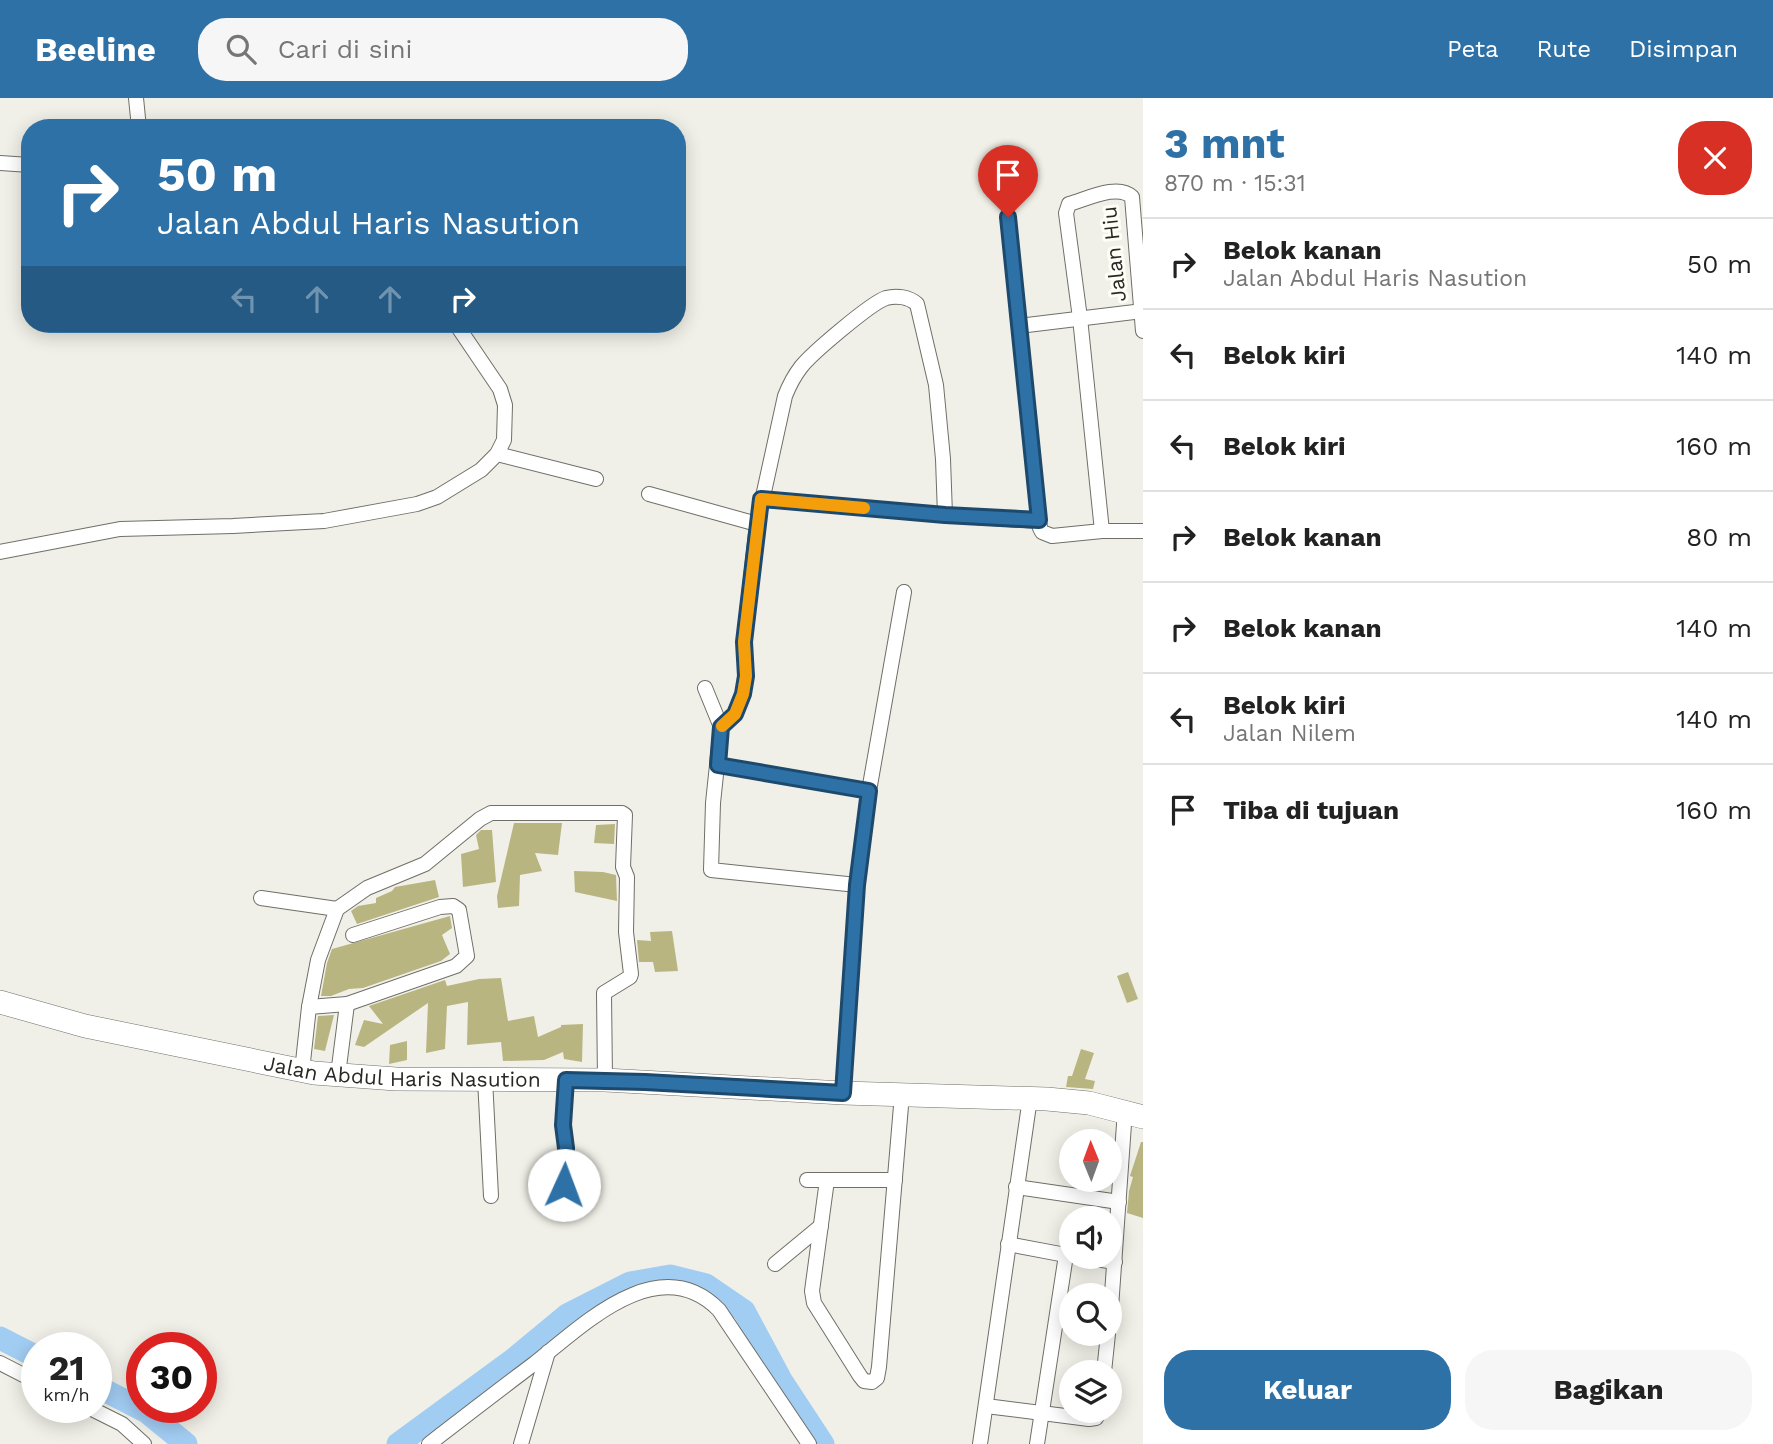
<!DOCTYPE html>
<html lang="id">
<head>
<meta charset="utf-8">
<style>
	:root { --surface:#fff; --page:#f6f6f6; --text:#222; --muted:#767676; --line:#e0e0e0; --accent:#2d71a6 }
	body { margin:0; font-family:"Work Sans",sans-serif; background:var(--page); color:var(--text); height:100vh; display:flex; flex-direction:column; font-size:26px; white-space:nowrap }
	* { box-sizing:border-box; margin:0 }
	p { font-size:23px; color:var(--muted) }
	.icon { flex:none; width:38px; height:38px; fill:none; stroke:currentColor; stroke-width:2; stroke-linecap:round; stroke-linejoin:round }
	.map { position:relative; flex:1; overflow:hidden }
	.panel { display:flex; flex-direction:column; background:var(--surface); width:630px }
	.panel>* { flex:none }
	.hud { position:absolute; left:21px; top:21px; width:665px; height:214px; border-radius:28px; box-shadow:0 4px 18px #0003; background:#2d71a6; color:#fff; overflow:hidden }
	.needle { width:46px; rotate:359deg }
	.tools { position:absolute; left:1059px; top:1031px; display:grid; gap:14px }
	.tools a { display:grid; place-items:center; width:63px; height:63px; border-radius:50%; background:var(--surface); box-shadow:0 4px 18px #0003; font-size:35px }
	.speed { position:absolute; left:21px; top:1234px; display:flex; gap:14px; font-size:35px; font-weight:700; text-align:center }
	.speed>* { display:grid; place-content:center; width:91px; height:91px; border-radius:50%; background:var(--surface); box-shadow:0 4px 18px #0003; line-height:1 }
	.speed small { font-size:18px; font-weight:400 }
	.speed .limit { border:10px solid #d22; background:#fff; color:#111 }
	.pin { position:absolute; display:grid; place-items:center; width:60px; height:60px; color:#fff; margin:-72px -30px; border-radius:50% 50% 50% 0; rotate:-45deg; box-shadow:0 0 7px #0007 }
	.pin .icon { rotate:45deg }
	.me { position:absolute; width:77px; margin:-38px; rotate:2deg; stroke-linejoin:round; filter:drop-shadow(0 0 5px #0008) }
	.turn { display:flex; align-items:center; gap:24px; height:147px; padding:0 21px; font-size:32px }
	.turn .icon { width:91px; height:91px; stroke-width:2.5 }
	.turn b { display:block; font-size:49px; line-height:60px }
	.lanes { display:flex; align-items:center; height:66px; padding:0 21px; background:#0003; justify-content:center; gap:35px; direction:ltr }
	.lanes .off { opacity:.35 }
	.round { display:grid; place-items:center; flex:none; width:74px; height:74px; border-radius:28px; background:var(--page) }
	.overview { display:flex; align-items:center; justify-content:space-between; height:119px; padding:0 21px }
	h1 { font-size:42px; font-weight:700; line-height:52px; color:var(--accent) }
	.action { display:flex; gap:14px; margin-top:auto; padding:14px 21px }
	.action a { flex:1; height:80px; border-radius:28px; background:var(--accent); color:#fff; font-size:28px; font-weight:700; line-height:80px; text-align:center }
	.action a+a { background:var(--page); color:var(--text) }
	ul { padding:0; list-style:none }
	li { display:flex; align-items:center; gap:21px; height:91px; padding:0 21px; border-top:2px solid var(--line) }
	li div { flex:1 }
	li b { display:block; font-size:26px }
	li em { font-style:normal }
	header { display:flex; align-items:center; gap:42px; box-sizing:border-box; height:98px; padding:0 35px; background:var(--accent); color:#fff }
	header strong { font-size:33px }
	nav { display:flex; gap:38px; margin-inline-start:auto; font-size:24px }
	.search { width:490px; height:63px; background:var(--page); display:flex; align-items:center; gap:18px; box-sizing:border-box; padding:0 24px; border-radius:28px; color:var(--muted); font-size:26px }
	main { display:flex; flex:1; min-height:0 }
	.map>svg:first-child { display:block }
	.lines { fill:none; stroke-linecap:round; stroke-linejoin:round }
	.river { stroke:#a2cdf3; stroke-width:23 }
	.building { fill:#b9b581 }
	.minor-casing { stroke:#6f6f68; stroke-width:16 }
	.primary-casing { stroke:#6f6f68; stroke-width:24 }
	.minor { stroke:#fff; stroke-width:14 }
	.primary { stroke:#fff; stroke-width:23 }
	.route-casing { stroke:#1d496c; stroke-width:18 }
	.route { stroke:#2d71a6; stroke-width:12 }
	.slow { stroke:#f59e0b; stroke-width:12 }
	.labels { text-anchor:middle; stroke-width:6; stroke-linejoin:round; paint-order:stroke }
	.street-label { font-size:21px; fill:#282825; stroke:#fefef6 }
</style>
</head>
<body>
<header>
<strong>Beeline</strong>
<div class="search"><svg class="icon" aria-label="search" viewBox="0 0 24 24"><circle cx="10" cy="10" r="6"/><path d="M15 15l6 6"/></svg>Cari di sini</div>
<nav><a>Peta</a><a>Rute</a><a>Disimpan</a></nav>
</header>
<main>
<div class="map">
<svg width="1143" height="1346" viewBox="0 0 1143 1346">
	<rect width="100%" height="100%" fill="#f1f0e8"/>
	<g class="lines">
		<g class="river">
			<polyline points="0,1240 37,1259"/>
			<polyline points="96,1288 147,1314 186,1346"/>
			<polyline points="398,1346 514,1261 567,1217 630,1185 670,1178 706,1187 744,1213 781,1282 823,1346"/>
		</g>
	</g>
	<g class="building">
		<polygon points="514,725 562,725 558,757 535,755 542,773 520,777 519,808 498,810 497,798"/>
		<polygon points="615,726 614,746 594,745 596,727"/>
		<polygon points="481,732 492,732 496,784 463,789 461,756 479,751 476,737"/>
		<polygon points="574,773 603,774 616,777 617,803 575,794"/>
		<polygon points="435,782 439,799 357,826 351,813 358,808 376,805 376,800 392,793 395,789"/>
		<polygon points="450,818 452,830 442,837 450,856 441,863 363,890 349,891 331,898 321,898 327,865 332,851"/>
		<polygon points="672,833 678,873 655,874 653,864 639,864 637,842 651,843 650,834"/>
		<polygon points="1128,874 1138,901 1127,905 1117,878"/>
		<polygon points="501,880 508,923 534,918 538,939 561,929 561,927 583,926 582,964 564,961 563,954 544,962 503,963 501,944 467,947 468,904 447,908 445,951 426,955 428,905 364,949 355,947 364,922 383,926 369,908 445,882 447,888 479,881"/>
		<polygon points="334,917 325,953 314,951 318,918"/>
		<polygon points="407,943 407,962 389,966 390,947"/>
		<polygon points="1081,951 1094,955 1085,981 1095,983 1093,991 1066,989 1068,978 1072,978"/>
		<polygon points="1141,1044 1143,1044 1143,1120 1127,1115 1129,1093 1133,1079 1130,1078"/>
	</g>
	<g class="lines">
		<defs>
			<g id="minor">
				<polyline points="136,0 139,30"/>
				<polyline points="0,65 30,67"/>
				<polyline points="1008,119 1040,430 1042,434 1052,438 1102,433 1143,433"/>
				<polyline points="1019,228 1143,213"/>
				<polyline points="497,356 596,381"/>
				<path d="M649,396L757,426L785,298C789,288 794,278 801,269C812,255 871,205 886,200C897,197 909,199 917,206L936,287L943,361L945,417"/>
				<polyline points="761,401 945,417 1039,423"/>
				<path d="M1102,433L1080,220L1066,115L1069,106C1087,101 1118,85 1132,99L1143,233"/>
				<polyline points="0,454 120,431 233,428 324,423 417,406 437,399 481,372 497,356 504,342 505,307 500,291 456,226"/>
				<polyline points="705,590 721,629 713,705 711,772 857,787 843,995"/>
				<polyline points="721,629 735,616 743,596 746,578 744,544 757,426"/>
				<polyline points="718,667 869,693"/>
				<polyline points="857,787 869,693 904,494"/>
				<polyline points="261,800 337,811"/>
				<polyline points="309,909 347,906 456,868 467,858 459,812 453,808 440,809 353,837"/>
				<polyline points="302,973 309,909 318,862 337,811 367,790 425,766 480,721 491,715 622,715 625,717 623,769 627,779 626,834 631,876 630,879 604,895 605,982"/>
				<polyline points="338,977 347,906"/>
				<polyline points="485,981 491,1098"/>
				<polyline points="807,1082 895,1082"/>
				<polyline points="827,1082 812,1193 814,1205 860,1278 864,1283 872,1284 877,1280 879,1269 902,996"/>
				<polyline points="564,1087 566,1050 563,1027 566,982"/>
				<polyline points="1016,1089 1119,1104"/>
				<polyline points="1008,1146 1071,1158"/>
				<polyline points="1076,1158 1115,1164"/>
				<polyline points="775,1166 821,1128"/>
				<polyline points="1110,1224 1125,1012"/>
				<polyline points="0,1265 37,1284"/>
				<polyline points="1104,1274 1108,1236"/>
				<polyline points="986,1308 1089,1321 1096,1320 1100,1312"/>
				<polyline points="88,1309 122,1326 144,1346"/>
				<path d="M429,1346C464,1319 499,1292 535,1265C583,1227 659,1151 719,1212L809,1346"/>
				<polyline points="521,1346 548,1254"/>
				<polyline points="980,1346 1030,1000"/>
				<polyline points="1037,1346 1066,1157"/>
			</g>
			<g id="primary">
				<path id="s1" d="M0,904L85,928L314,975L396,981L605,982L843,995L1047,1001L1089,1005L1143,1019"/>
			</g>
		</defs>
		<use href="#minor" class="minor-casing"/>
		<use href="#primary" class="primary-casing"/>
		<use href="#minor" class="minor"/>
		<use href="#primary" class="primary"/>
	</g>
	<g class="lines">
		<defs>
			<polyline id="route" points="564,1087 566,1050 563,1027 566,982 645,984 843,995 857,787 869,693 718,667 721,629 735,616 743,596 746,578 744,544 761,401 945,417 1039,422 1008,119"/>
		</defs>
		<use href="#route" class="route-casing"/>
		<use href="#route" class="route"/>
		<polyline class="slow" points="722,628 735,616 743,596 746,578 744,544 761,401 864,410"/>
	</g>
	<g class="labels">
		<g class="street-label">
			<text transform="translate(1114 156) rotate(-96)" y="7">Jalan Hiu</text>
			<text dy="7" stroke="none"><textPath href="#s1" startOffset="410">Jalan Abdul Haris Nasution</textPath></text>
		</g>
	</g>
</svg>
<div class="tools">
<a><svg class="needle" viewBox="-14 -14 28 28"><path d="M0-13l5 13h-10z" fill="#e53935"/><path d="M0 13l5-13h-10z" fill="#767676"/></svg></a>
<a><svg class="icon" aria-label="sound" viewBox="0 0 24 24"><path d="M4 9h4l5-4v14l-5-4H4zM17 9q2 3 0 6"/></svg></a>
<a><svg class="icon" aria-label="search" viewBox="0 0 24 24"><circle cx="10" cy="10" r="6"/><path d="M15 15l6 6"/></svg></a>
<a><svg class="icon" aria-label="layers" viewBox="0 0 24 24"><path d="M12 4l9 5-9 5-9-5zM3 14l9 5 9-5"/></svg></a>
</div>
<div class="speed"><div>21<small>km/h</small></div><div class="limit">30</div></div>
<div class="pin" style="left:1008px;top:119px;background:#d93025"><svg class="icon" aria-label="arrive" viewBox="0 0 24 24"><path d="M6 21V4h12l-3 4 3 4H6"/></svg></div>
<svg class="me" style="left:564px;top:1087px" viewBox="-20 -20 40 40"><circle r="19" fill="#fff"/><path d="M0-13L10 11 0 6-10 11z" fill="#2d71a6"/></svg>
<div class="hud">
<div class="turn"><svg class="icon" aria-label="right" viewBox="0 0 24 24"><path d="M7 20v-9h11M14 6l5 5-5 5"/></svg><div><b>50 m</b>Jalan Abdul Haris Nasution</div></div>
<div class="lanes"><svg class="icon off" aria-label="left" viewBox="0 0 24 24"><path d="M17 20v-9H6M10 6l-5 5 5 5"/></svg><svg class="icon off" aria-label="ahead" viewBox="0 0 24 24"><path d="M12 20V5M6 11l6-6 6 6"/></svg><svg class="icon off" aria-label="ahead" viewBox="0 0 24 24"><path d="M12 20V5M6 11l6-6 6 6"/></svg><svg class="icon" aria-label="right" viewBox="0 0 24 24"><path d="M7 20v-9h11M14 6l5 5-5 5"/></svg></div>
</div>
</div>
<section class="panel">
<div class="overview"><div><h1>3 mnt</h1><p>870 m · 15:31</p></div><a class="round" style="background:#d93025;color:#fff"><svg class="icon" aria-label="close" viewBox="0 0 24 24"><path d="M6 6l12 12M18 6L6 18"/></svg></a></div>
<ul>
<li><svg class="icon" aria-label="right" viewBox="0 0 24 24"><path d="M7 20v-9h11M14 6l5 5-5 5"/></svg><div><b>Belok kanan</b><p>Jalan Abdul Haris Nasution</p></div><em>50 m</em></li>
<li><svg class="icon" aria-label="left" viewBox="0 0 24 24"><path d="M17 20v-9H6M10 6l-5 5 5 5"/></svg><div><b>Belok kiri</b></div><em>140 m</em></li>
<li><svg class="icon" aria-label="left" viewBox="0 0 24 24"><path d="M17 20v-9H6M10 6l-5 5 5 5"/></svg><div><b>Belok kiri</b></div><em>160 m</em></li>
<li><svg class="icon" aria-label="right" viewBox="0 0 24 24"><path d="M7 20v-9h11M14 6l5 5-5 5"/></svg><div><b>Belok kanan</b></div><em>80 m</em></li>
<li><svg class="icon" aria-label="right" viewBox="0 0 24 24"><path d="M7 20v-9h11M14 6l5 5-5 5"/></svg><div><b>Belok kanan</b></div><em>140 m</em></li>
<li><svg class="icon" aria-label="left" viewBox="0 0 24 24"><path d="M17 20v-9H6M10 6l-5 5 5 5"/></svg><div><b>Belok kiri</b><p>Jalan Nilem</p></div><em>140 m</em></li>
<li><svg class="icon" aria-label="arrive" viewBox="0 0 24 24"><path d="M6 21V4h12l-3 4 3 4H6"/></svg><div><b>Tiba di tujuan</b></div><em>160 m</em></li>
</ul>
<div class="action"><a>Keluar</a><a>Bagikan</a></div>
</section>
</main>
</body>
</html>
